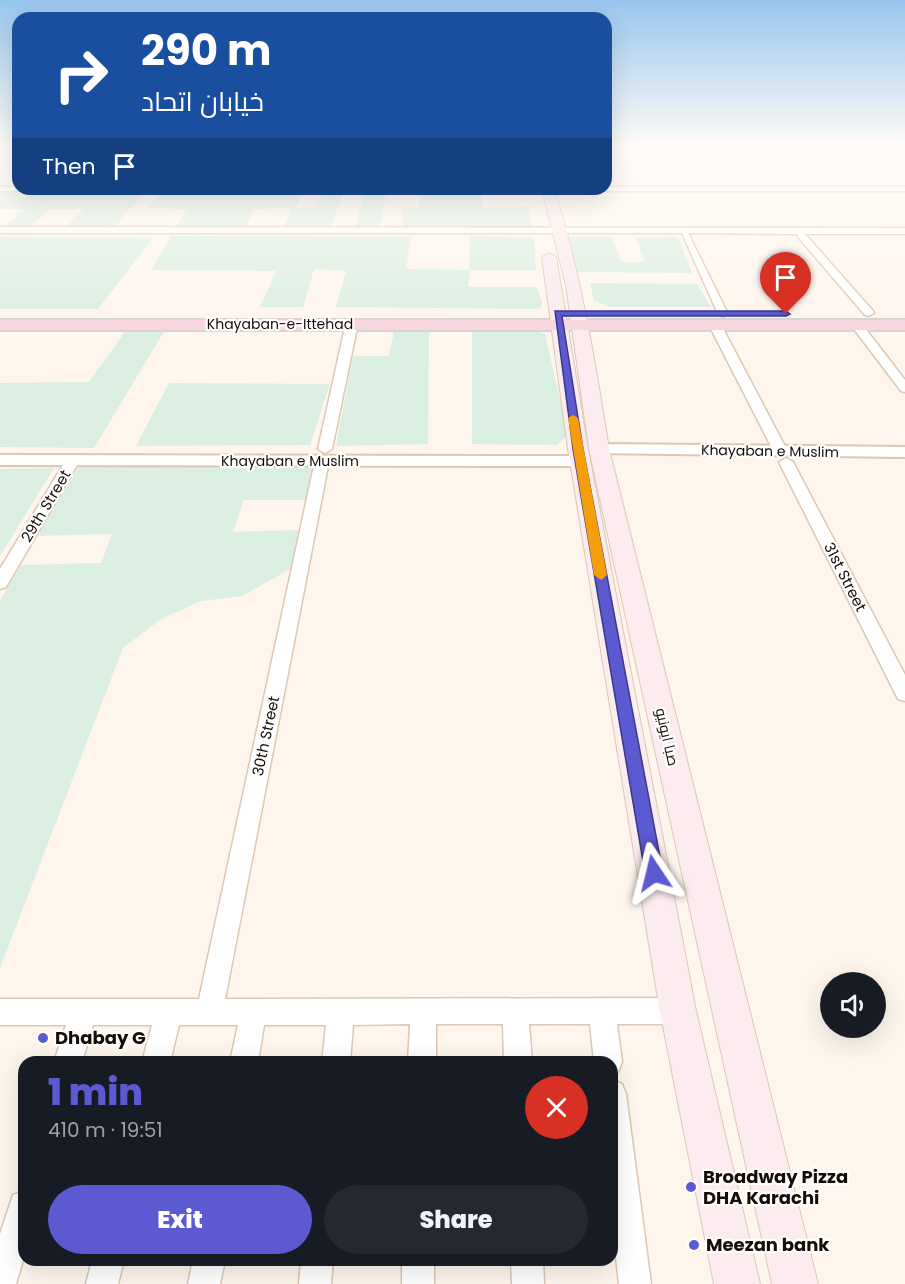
<!DOCTYPE html>
<html lang="en">
<head>
<meta charset="utf-8">
<style>
	:root { --surface:#171b24; --page:#242831; --text:#f1f3f6; --muted:#9ea1a6; --accent:#5b5ad1 }
	body { margin:0; font-family:Poppins,Cairo,sans-serif; background:var(--page); color:var(--text); height:100vh; display:flex; flex-direction:column; font-size:22px; white-space:nowrap }
	* { box-sizing:border-box; margin:0 }
	p { font-size:20px; color:var(--muted) }
	.icon { flex:none; width:33px; height:33px; fill:none; stroke:currentColor; stroke-width:2; stroke-linecap:round; stroke-linejoin:round }
	.map { position:relative; flex:1; overflow:hidden }
	.drawer { position:absolute; left:18px; top:1056px; width:600px; height:210px; display:flex; flex-direction:column; background:var(--surface); border-radius:18px; box-shadow:0 6px 24px #0002 }
	.drawer>* { flex:none }
	.banner { position:absolute; left:12px; top:12px; width:600px; height:183px; border-radius:18px; box-shadow:0 6px 24px #0002; background:#1a4fa0; color:#fff; overflow:hidden }
	.buttons { position:absolute; left:820px; top:972px; display:grid; gap:12px }
	.buttons a { display:grid; place-items:center; width:66px; height:66px; border-radius:50%; background:var(--surface); box-shadow:0 6px 24px #0002; font-size:30px }
	.pin { position:absolute; display:grid; place-items:center; width:51px; height:51px; color:#fff; margin:-62px -26px; border-radius:50% 50% 50% 0; rotate:-45deg; box-shadow:0 0 6px #0007 }
	.pin .icon { rotate:45deg }
	.me { position:absolute; width:66px; margin:-33px; rotate:350deg; stroke-linejoin:round; filter:drop-shadow(0 0 4px #0008) }
	.turn { display:flex; align-items:center; gap:21px; height:126px; padding:0 30px; font-size:27px }
	.turn .icon { width:78px; height:78px; stroke-width:2.5 }
	.turn b { display:block; font-size:42px; line-height:51px }
	.then { display:flex; align-items:center; height:57px; padding:0 30px; background:#0003; gap:12px; font-size:22px }
	.round { display:grid; place-items:center; flex:none; width:63px; height:63px; border-radius:32px; background:var(--page) }
	.overview { display:flex; align-items:center; justify-content:space-between; height:102px; padding:0 30px }
	h1 { font-size:36px; font-weight:800; line-height:45px; color:var(--accent) }
	.primary-button { display:flex; gap:12px; margin-top:auto; padding:12px 30px }
	.primary-button a { flex:1; height:69px; border-radius:36px; background:var(--accent); color:#fff; font-size:24px; font-weight:800; line-height:69px; text-align:center }
	.primary-button a+a { background:var(--page); color:var(--text) }
	.map>svg:first-child { display:block }
	.green { fill:#daeee1 }
	.lines { fill:none; stroke-linecap:round; stroke-linejoin:round }
	.minor-casing { stroke:#dcc7b2; stroke-width:3 }
	.tertiary-casing { stroke:#dcc7b2; stroke-width:4 }
	.secondary-casing { stroke:#dcc7b2; stroke-width:2 }
	.primary-casing { stroke:#d5d4d2; stroke-width:4 }
	.minor { fill:#fff; fill-rule:evenodd }
	.tertiary { fill:#fff; fill-rule:evenodd }
	.secondary { fill:#fcebef; fill-rule:evenodd }
	.primary { fill:#f8d7df; fill-rule:evenodd }
	.route { fill:#5b5ad1; stroke:#3b3a88; stroke-width:1.5 }
	.slow { fill:#f59e0b }
	.poi-dot { fill:#5b5ad1; stroke:#fff; stroke-width:2 }
	.labels { text-anchor:middle; stroke-width:4.5; stroke-linejoin:round; paint-order:stroke }
	.far-street-label { font-size:14px; fill:#150e07; stroke:#fff }
	.street-label { font-size:15px; fill:#150e07; stroke:#fff }
	.near-poi-label { font-size:18px; font-weight:bold; fill:#150e07; stroke:#fff; text-anchor:start }
</style>
</head>
<body>
<div class="map">
<svg width="905" height="1284" viewBox="0 0 905 1284">
	<rect width="100%" height="100%" fill="#fef6ed"/>
	<g class="green">
		<polygon points="145,190 116,226 65,227 84,209 50,209 30,226 5,226 25,209 0,209 0,191"/>
		<polygon points="162,191 303,191 296,208 315,207 324,191 344,191 331,227 284,226 291,208 254,209 246,227 176,227 187,209 148,208"/>
		<polygon points="364,191 387,191 379,228 355,227"/>
		<polygon points="421,191 481,191 483,208 528,207 533,227 403,227 402,209 418,208"/>
		<polygon points="171,236 411,237 406,269 469,270 470,236 534,238 536,270 470,270 468,287 537,287 542,303 540,308 535,309 336,307 346,271 314,269 303,307 260,307 276,271 151,270"/>
		<polygon points="0,237 153,238 98,309 0,309"/>
		<polygon points="566,237 612,237 621,262 645,262 636,238 678,237 692,273 573,272"/>
		<polygon points="590,283 697,284 711,307 610,307 594,301"/>
		<polygon points="395,327 429,330 428,444 336,446 353,356 389,356"/>
		<polygon points="166,328 94,448 0,447 0,383 89,382 127,329"/>
		<polygon points="472,329 529,330 545,334 568,435 557,445 472,444"/>
		<polygon points="169,383 330,384 310,445 136,446"/>
		<polygon points="79,467 314,467 309,500 244,500 233,532 298,530 294,567 242,596 201,601 161,619 123,648 0,968 0,601 21,565 101,563 112,534 37,536"/>
		<polygon points="54,468 0,556 0,469"/>
	</g>
	<g class="lines">
		<defs>
			<g id="minor">
				<polygon points="0,187 18,187 18,189 22,189 18,191 0,191"/>
				<polygon points="606,187 905,187 905,191 603,191 602,189 606,189"/>
				<polygon points="168,189 178,189 174,191"/>
				<polygon points="0,227 905,228 905,234 805,234 873,311 874,313 869,316 865,315 798,237 797,234 688,233 728,314 723,317 718,314 682,233 0,233"/>
				<polygon points="352,320 358,323 332,449 325,453 318,449 346,323"/>
				<polygon points="715,322 721,325 788,452 786,455 776,455 774,452 709,325"/>
				<polygon points="857,322 861,323 905,380 905,392 901,391 851,325"/>
				<polygon points="73,456 80,460 6,587 0,589 0,569 66,460"/>
				<polygon points="322,457 329,461 225,999 678,998 687,1002 691,1011 687,1020 678,1024 617,1024 622,1062 618,1072 612,1074 612,1062 594,1062 590,1024 529,1024 532,1062 504,1062 503,1024 436,1024 436,1062 408,1062 410,1024 353,1025 350,1062 322,1062 326,1025 264,1025 258,1062 230,1062 238,1025 179,1025 170,1062 142,1062 152,1025 93,1025 82,1062 54,1062 66,1025 0,1025 0,999 199,999 315,461"/>
				<polygon points="786,458 793,462 905,675 905,701 898,699 779,462"/>
				<polygon points="612,1080 622,1084 626,1094 651,1284 619,1284 612,1221"/>
				<polygon points="24,1191 24,1257 16,1284 0,1284 0,1234 13,1195"/>
				<polygon points="92,1260 124,1260 118,1284 86,1284"/>
				<polygon points="193,1260 225,1260 220,1284 188,1284"/>
				<polygon points="301,1260 333,1260 331,1284 299,1284"/>
				<rect x="402" y="1260" width="32" height="24"/>
				<polygon points="511,1260 543,1260 544,1284 512,1284"/>
			</g>
			<g id="tertiary">
				<polygon points="599,444 905,447 905,457 593,453 590,449 593,445"/>
				<polygon points="0,455 580,456 586,457 589,461 586,465 580,466 0,465"/>
			</g>
			<g id="secondary">
				<path d="M542,189H554C581,274 595,361 609,449L818,1284H772L589,449L566,285Z"/>
				<polygon points="549,253 556,257 588,449 696,1011 760,1284 714,1284 660,1011 568,449 542,257"/>
			</g>
			<rect id="primary" x="0" y="320" width="905" height="10"/>
		</defs>
		<use href="#minor" class="minor-casing"/>
		<use href="#tertiary" class="tertiary-casing"/>
		<use href="#secondary" class="secondary-casing"/>
		<use href="#primary" class="primary-casing"/>
		<use href="#minor" class="minor"/>
		<use href="#tertiary" class="tertiary"/>
		<use href="#secondary" class="secondary"/>
		<use href="#primary" class="primary"/>
	</g>
	<linearGradient id="sky" x2="0" y2="1"><stop stop-color="#99c6ee"/><stop offset="0.45" stop-color="#fffbf7"/><stop offset="1" stop-color="#fffbf7" stop-opacity="0"/></linearGradient>
	<rect width="905" height="325" fill="url(#sky)"/>
	<polygon class="route" points="555,311 786,311 790,314 786,316 562,316 583,449 663,873 660,880 654,882 648,880 645,873 573,449"/>
	<polygon class="slow" points="573,415 578,418 607,575 601,580 594,575 568,418"/>
	<g class="poi-dot">
		<circle cx="43" cy="1038" r="6"/>
		<circle cx="691" cy="1187" r="6"/>
		<circle cx="694" cy="1245" r="6"/>
	</g>
	<g class="labels">
		<g class="far-street-label">
			<text x="280" y="329">Khayaban-e-Ittehad</text>
			<text transform="translate(770 451) rotate(1)" y="5">Khayaban e Muslim</text>
			<text x="290" y="466">Khayaban e Muslim</text>
		</g>
		<g class="street-label">
			<text transform="translate(46 506) rotate(-59)" y="5">29th Street</text>
			<text transform="translate(845 577) rotate(63)" y="5">31st Street</text>
			<text transform="translate(266 736) rotate(-78)" y="5">30th Street</text>
			<text transform="translate(667 737) rotate(77)" y="5">صبا ایونیو</text>
		</g>
		<g class="near-poi-label">
			<text x="55" y="1044">Dhabay G</text>
			<text x="703" y="1183">Broadway Pizza<tspan x="703" dy="21">DHA Karachi</tspan></text>
			<text x="706" y="1251">Meezan bank</text>
		</g>
	</g>
</svg>
<div class="buttons">
<a><svg class="icon" aria-label="sound" viewBox="0 0 24 24"><path d="M4 9h4l5-4v14l-5-4H4zM17 9q2 3 0 6"/></svg></a>
</div>
<div class="pin" style="left:786px;top:314px;background:#d93025"><svg class="icon" aria-label="arrive" viewBox="0 0 24 24"><path d="M6 21V4h12l-3 4 3 4H6"/></svg></div>
<svg class="me" style="left:654px;top:873px" viewBox="-20 -20 40 40"><path d="M0-17L14 15 0 8-14 15z" fill="#5b5ad1" stroke="#fff" stroke-width="4"/></svg>
<div class="banner">
<div class="turn"><svg class="icon" aria-label="right" viewBox="0 0 24 24"><path d="M7 20v-9h11M14 6l5 5-5 5"/></svg><div><b>290 m</b>خیابان اتحاد</div></div>
<div class="then">Then<svg class="icon" aria-label="arrive" viewBox="0 0 24 24"><path d="M6 21V4h12l-3 4 3 4H6"/></svg></div>
</div>
<section class="drawer">
<div class="overview"><div><h1>1 min</h1><p>410 m · 19:51</p></div><a class="round" style="background:#d93025;color:#fff"><svg class="icon" aria-label="close" viewBox="0 0 24 24"><path d="M6 6l12 12M18 6L6 18"/></svg></a></div>
<div class="primary-button"><a>Exit</a><a>Share</a></div>
</section>
</div>
</body>
</html>
